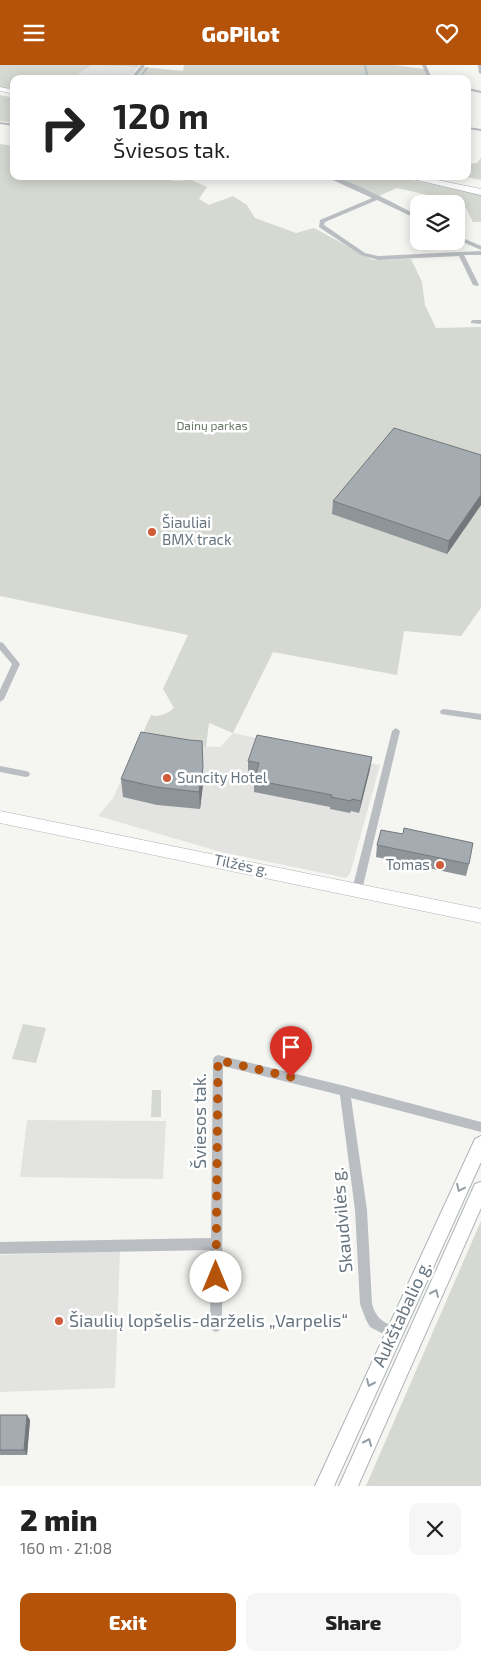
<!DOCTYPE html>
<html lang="en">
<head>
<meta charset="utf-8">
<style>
	:root { --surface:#fff; --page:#f6f6f6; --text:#222; --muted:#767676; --accent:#b45309 }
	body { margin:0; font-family:"Exo 2",sans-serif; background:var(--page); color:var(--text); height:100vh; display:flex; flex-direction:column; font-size:19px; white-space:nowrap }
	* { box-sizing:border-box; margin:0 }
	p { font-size:16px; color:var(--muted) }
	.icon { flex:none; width:28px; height:28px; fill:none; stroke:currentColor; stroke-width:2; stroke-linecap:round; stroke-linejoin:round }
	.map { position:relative; height:1421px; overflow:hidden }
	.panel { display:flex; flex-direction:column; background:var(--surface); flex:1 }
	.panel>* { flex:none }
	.top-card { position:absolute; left:10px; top:10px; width:461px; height:105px; border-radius:10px; box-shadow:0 2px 12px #0003; background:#fff; color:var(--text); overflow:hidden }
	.fabs { position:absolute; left:410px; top:130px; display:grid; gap:10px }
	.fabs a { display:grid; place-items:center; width:55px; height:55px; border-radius:10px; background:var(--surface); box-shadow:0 2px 12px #0003; font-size:25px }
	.pin { position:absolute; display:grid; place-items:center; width:42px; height:42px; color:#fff; margin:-51px -21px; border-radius:50% 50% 50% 0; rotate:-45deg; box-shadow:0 0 5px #0007 }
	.pin .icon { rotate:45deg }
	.me { position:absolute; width:55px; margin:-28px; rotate:0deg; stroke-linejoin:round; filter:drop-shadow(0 0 4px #0008) }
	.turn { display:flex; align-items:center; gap:18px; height:105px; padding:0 20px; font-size:22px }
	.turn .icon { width:65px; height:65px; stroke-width:2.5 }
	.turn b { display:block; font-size:35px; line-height:42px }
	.round { display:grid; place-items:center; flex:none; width:52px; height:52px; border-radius:10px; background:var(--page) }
	.head { display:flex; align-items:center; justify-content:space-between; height:85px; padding:0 20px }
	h1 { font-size:30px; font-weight:800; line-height:38px }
	.primary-button { display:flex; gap:10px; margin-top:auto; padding:10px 20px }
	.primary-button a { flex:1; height:58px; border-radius:10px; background:var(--accent); color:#fff; font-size:20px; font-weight:800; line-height:58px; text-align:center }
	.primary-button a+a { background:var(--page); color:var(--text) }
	header { display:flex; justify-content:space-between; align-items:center; height:65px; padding:0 20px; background:var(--accent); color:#fff; font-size:22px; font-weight:800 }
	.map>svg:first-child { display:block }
	.built { fill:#e3e4e2 }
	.green { fill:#d5d9d2 }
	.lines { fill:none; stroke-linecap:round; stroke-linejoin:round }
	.stream { stroke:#b6c0c4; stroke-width:2 }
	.secondary-casing { stroke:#afb4b8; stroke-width:2 }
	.primary-casing { stroke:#aeb3b6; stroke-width:1 }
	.trunk-casing { stroke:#b0b4b7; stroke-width:1 }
	.minor { fill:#babec2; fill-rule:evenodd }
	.secondary { fill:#fff; fill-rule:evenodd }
	.primary { fill:#fff; fill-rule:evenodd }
	.trunk { fill:#fff; fill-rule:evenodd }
	.wall { fill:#8e9498 }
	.shaded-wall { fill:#74787c }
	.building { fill:#a5acb1; stroke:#74787c }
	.oneway { stroke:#959ea6 }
	.route { stroke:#b45309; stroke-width:9; stroke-dasharray:0 16.2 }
	.poi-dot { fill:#cf5b38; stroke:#fff; stroke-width:2 }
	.labels { text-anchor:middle; stroke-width:5; stroke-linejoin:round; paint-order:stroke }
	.far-park-label { font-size:12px; fill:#697866; stroke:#fff }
	.poi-label { font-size:15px; fill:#677580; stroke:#fff; text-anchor:start }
	.street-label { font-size:15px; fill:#677580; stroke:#fff }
	.near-street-label { font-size:18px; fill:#677580; stroke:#fff }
	.near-poi-label { font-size:18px; fill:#677580; stroke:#fff; text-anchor:start }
</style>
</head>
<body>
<header><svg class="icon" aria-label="menu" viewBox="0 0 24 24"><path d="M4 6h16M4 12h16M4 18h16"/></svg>GoPilot<svg class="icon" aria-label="heart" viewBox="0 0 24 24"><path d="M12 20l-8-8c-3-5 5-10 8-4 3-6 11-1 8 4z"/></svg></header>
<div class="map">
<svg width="481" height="1421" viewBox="0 0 481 1421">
	<rect width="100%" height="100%" fill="#f5f5f2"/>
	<g class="built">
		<polygon points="92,0 138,2 129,14 71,14"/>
		<polygon points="233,668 380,700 350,809 346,813 221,787 98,751 113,733 138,679 220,682"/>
		<polygon points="27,1055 166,1056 163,1114 20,1112"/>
		<polygon points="120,1186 115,1323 0,1327 0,1190"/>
	</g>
	<g class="green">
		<polygon points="0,0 139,0 138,2 92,0 71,14 14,14 14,24 0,22"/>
		<polygon points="184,0 394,0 424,4 427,14 159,14 138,11 143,2 183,6"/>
		<polygon points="0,30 14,33 14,58 0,56"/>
		<path d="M0,79L14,81V111H116L139,114L160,113L175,116L191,115L207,122L199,134L209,140L233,131L247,140L255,153L296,168L314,163L373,195L411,194L422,217L425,240L436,263L481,262V543L461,571L404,566L397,610L273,587L233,668L209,658L206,682L138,679L151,650C159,653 168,648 174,643L163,624L188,570L0,531Z"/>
		<polygon points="481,93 481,115 461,111 468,111 468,99 477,98"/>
		<polygon points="332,111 393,111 481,130 481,157 473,157 466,143 424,129 397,123 379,131"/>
		<polygon points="23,959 46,963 36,998 12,994"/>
		<polygon points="152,1025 161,1025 161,1052 151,1052"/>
		<polygon points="481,1156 481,1421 366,1421"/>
	</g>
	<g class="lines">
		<g class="stream">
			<polyline points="365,0 368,14"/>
			<polyline points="141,11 147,3"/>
		</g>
		<defs>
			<g id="secondary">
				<polygon points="481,1071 481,1097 334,1421 315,1421 475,1074"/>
				<polygon points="481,1117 481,1143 358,1421 339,1421 475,1119"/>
			</g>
			<g id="primary">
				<polygon points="0,22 14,25 14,29 0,26"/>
				<polygon points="400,111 418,111 481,124 481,130"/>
			</g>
			<polygon id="trunk" points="0,746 481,844 481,858 0,758"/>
		</defs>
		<use href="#secondary" class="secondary-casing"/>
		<use href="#primary" class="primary-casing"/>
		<use href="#trunk" class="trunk-casing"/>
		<g class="minor">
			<polygon points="141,0 145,0 135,14 130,14"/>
			<polygon points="422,0 426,0 432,14 428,14"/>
			<polygon points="478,0 481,0 481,9 479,8"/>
			<polygon points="468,23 481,26 481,28 468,25"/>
			<polygon points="0,57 14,59 14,61 0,59"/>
			<polygon points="468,62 481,64 481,66 468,64"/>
			<path d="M324,111C346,111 396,140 419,151V155L377,135L325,157L324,160L365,188L378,191L481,186V190H464L479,220L478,221L473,220L459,191L378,195L361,190L319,162L320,155L372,133Z"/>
			<polygon points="456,170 481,181 481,185 456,174"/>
			<polygon points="473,255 481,255 481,259 471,258 471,256"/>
			<polygon points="0,577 3,578 20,599 4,634 0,637 0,625 12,599 0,585"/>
			<polygon points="444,644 481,649 481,655 441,649 440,647 441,645"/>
			<polygon points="396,663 400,666 362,825 360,828 357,829 354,828 352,825 392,666"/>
			<polygon points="0,701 26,706 29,707 30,709 29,711 26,712 0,707"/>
			<path d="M218,990L345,1021L481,1057V1067L351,1033L367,1145L372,1239C379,1263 394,1256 399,1268L397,1272L393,1274L370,1262L366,1255L360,1239L355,1145L340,1030L223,1001L222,1261L220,1265L216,1267L212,1265L210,1261L211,1185L0,1189V1177L211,1173L213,995L214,992Z"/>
		</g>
		<use href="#secondary" class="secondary"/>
		<use href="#primary" class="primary"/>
		<use href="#trunk" class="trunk"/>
	</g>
	<g class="wall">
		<polygon points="481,390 481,440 447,489 332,449 333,436"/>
		<polygon points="248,696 370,704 359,748 351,746 350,748 330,744 330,742 254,727 254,715 256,710 248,709"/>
		<polygon points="121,714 203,719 200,744 157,740 123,732"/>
		<polygon points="377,780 469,799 466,811 376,792"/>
		<polygon points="0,1350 27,1350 30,1355 27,1390 0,1390"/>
	</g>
	<g class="shaded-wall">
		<polygon points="481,430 481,440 447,489 449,476"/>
		<polygon points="202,676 203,719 200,744 199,727"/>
		<polygon points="372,692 370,704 359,748 361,736"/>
		<polygon points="27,1350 30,1355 27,1390 24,1385"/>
	</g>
	<g class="building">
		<polygon points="394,363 481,390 481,430 449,476 333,436"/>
		<polygon points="141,667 189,675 202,676 203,702 199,727 156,722 121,714"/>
		<polygon points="257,670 372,692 361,736 352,734 351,736 331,732 332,730 254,715 259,698 248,696"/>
		<polygon points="404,763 473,778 469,799 377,780 381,765 403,769"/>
		<polygon points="0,1350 27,1350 24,1385 0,1385"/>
	</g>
	<defs><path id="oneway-chevron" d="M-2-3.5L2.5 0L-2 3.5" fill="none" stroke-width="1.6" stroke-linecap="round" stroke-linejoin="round" transform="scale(1.25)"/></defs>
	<g class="oneway">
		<use href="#oneway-chevron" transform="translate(460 1123) rotate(115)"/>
		<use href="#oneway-chevron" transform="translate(435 1228) rotate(-66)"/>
		<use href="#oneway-chevron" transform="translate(370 1318) rotate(114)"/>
		<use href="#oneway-chevron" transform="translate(368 1377) rotate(-66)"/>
	</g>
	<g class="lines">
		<polyline class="route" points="216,1212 218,995 291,1012"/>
	</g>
	<g class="poi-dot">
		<circle cx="152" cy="467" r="5"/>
		<circle cx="167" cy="713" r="5"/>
		<circle cx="440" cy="800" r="5"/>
		<circle cx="59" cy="1256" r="5"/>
	</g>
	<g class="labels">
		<g class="far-park-label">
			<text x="212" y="365">Dainų parkas</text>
		</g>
		<g class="poi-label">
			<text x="162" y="463">Šiauliai<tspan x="162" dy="17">BMX track</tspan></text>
			<text x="177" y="718">Suncity Hotel</text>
			<text x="430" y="805" text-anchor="end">Tomas</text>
		</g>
		<g class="street-label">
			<text transform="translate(241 800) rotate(12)" y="5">Tilžės g.</text>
		</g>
		<g class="near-street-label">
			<text transform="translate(200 1056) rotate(-90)" y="6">Šviesos tak.</text>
			<text transform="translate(342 1155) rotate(-95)" y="6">Skaudvilės g.</text>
			<text transform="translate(402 1249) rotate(-65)" y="6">Aukštabalio g.</text>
		</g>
		<g class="near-poi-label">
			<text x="69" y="1262">Šiaulių lopšelis-darželis „Varpelis“</text>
		</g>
	</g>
</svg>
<div class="fabs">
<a><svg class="icon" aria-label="layers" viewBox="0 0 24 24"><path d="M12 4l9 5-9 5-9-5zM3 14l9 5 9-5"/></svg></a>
</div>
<div class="pin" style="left:291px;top:1012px;background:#d93025"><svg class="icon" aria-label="arrive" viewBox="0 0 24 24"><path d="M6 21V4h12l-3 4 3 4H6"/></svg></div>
<svg class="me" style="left:216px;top:1212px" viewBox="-20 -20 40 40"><circle r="19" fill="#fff"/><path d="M0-13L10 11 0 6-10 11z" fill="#b45309"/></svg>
<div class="top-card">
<div class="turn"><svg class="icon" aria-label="right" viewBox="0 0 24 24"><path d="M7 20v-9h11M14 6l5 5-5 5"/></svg><div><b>120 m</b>Šviesos tak.</div></div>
</div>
</div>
<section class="panel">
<div class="head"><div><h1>2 min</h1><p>160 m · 21:08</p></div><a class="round"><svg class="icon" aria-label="close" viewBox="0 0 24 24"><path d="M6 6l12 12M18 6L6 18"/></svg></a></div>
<div class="primary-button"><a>Exit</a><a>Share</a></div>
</section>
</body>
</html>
